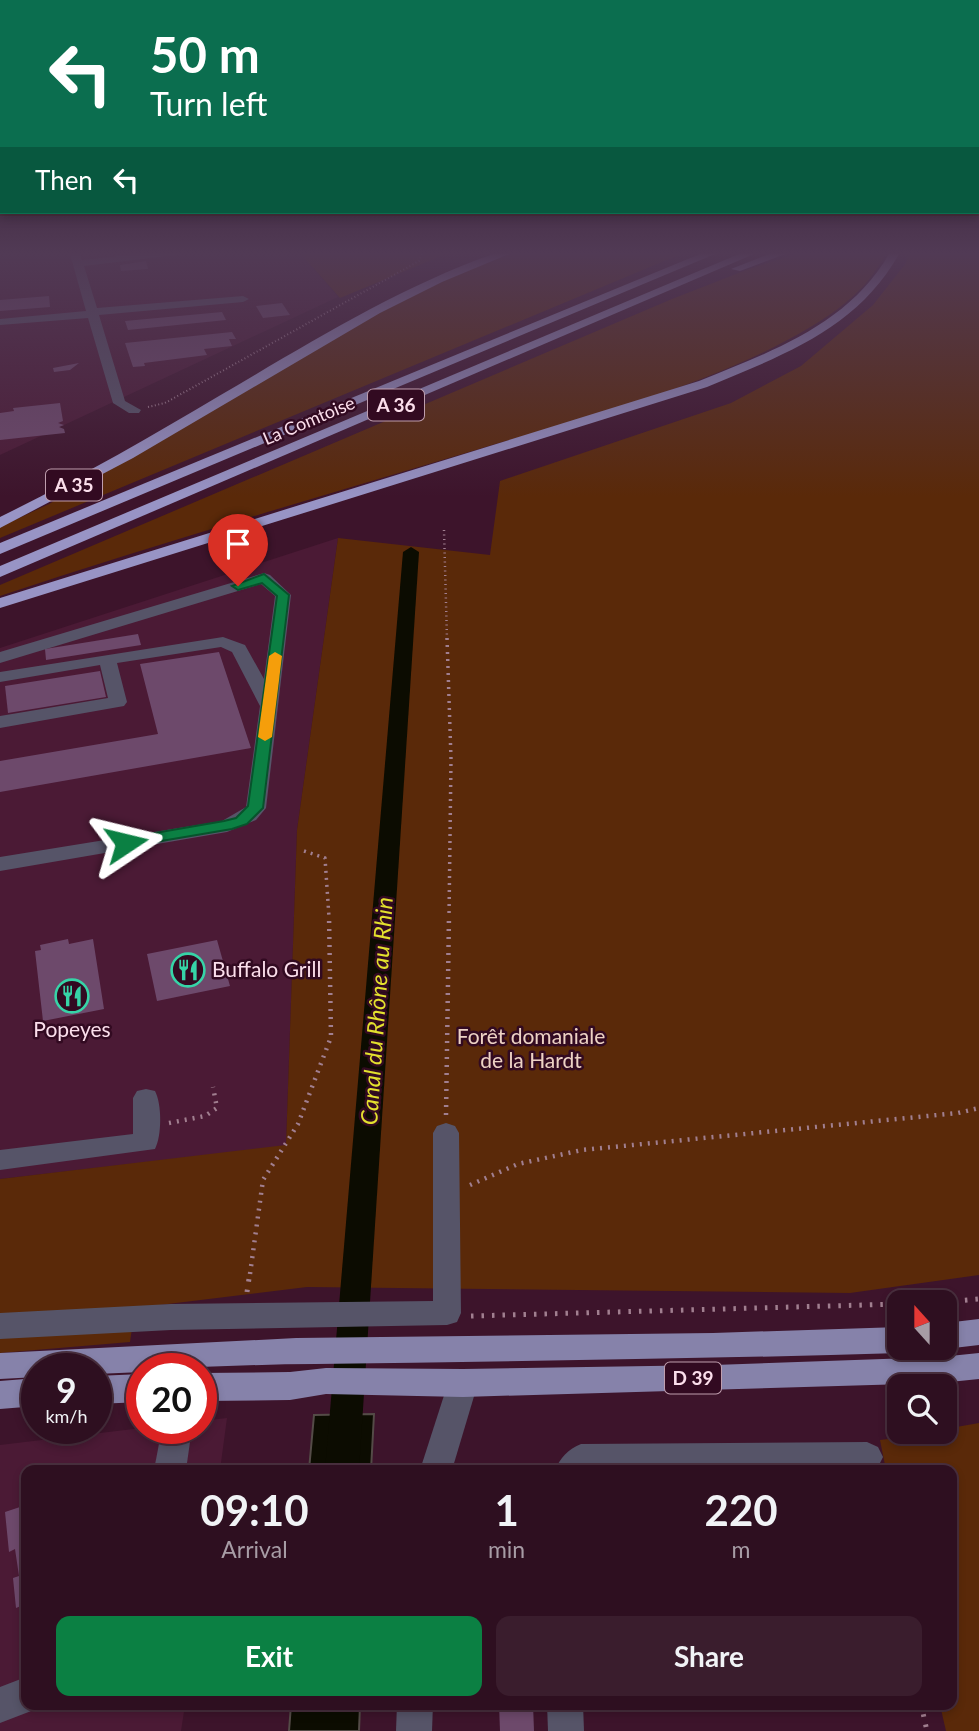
<!DOCTYPE html>
<html lang="en">
<head>
<meta charset="utf-8">
<style>
	:root { --surface:#2e0f20; --page:#3a1d2d; --text:#f1f3f6; --muted:#a79ca5; --line:#492f3e; --accent:#0b8043 }
	body { margin:0; font-family:Lato,sans-serif; background:var(--page); color:var(--text); height:100vh; display:flex; flex-direction:column; font-size:26px; white-space:nowrap }
	* { box-sizing:border-box; margin:0 }
	p { font-size:23px; color:var(--muted) }
	.icon { flex:none; width:38px; height:38px; fill:none; stroke:currentColor; stroke-width:2; stroke-linecap:round; stroke-linejoin:round }
	.map { position:relative; flex:1; overflow:hidden }
	.side { position:absolute; left:21px; top:1465px; width:936px; height:245px; display:flex; flex-direction:column; background:var(--surface); border-radius:14px; box-shadow:0 4px 10px #0003,0 0 0 2px var(--line) }
	.side>* { flex:none }
	.banner { position:absolute; left:0px; top:0px; width:980px; height:214px; box-shadow:0 4px 10px #0003,0 0 0 2px var(--line); background:#0b6e4f; color:#fff; overflow:hidden }
	.needle { width:46px; rotate:339deg }
	.buttons { position:absolute; left:887px; top:1290px; display:grid; gap:14px }
	.buttons a { display:grid; place-items:center; width:70px; height:70px; border-radius:14px; background:var(--surface); box-shadow:0 4px 10px #0003,0 0 0 2px var(--line); font-size:35px }
	.speed { position:absolute; left:21px; top:1353px; display:flex; gap:14px; font-size:35px; font-weight:700; text-align:center }
	.speed>* { display:grid; place-content:center; width:91px; height:91px; border-radius:50%; background:var(--surface); box-shadow:0 4px 10px #0003,0 0 0 2px var(--line); line-height:1 }
	.speed small { font-size:18px; font-weight:400 }
	.speed .limit { border:10px solid #d22; background:#fff; color:#111 }
	.pin { position:absolute; display:grid; place-items:center; width:60px; height:60px; color:#fff; margin:-72px -30px; border-radius:50% 50% 50% 0; rotate:-45deg; box-shadow:0 0 7px #0007 }
	.pin .icon { rotate:45deg }
	.me { position:absolute; width:77px; margin:-38px; rotate:80deg; stroke-linejoin:round; filter:drop-shadow(0 0 5px #0008) }
	.turn { display:flex; align-items:center; gap:24px; height:147px; padding:0 35px; font-size:32px }
	.turn .icon { width:91px; height:91px; stroke-width:2.5 }
	.turn b { display:block; font-size:49px; line-height:60px }
	.then { display:flex; align-items:center; height:66px; padding:0 35px; background:#0003; gap:14px; font-size:26px }
	.eta { display:flex; justify-content:space-evenly; align-items:center; height:119px; text-align:center }
	.eta b { font-size:42px; font-weight:700; line-height:49px }
	.button { display:flex; gap:14px; margin-top:auto; padding:14px 35px }
	.button a { flex:1; height:80px; border-radius:14px; background:var(--accent); color:#fff; font-size:28px; font-weight:700; line-height:80px; text-align:center }
	.button a+a { background:var(--page); color:var(--text) }
	.map>svg:first-child { display:block }
	.built { fill:#4b1a35 }
	.green { fill:#5a2909 }
	.water { fill:#0c0c01; stroke:#544b47; stroke-width:2 }
	.lines { fill:none; stroke-linecap:round; stroke-linejoin:round }
	.canal { fill:#0c0c01; fill-rule:evenodd }
	.building { fill:#6d496b }
	.path-far4 { stroke:#a17f90; stroke-width:2; stroke-dasharray:1 2.5; stroke-linecap:butt }
	.path-far3 { stroke:#a17f90; stroke-width:2.5; stroke-dasharray:1 3.5; stroke-linecap:butt }
	.path-far2 { stroke:#a17f90; stroke-width:3.5; stroke-dasharray:2 5; stroke-linecap:butt }
	.path-far1 { stroke:#a17f90; stroke-width:4.5; stroke-dasharray:2 6; stroke-linecap:butt }
	.path { stroke:#a17f90; stroke-width:5; stroke-dasharray:2.5 8; stroke-linecap:butt }
	.minor { fill:#565468; fill-rule:evenodd }
	.major { fill:#8682aa; fill-rule:evenodd }
	.highway { fill:#9894c5; fill-rule:evenodd }
	.route { fill:#0b8043; stroke:#07532c; stroke-width:2 }
	.slow { fill:#f59e0b }
	.labels { text-anchor:middle; stroke-width:5; stroke-linejoin:round; paint-order:stroke }
	.far-street-label { font-size:18px; fill:#fbdeeb; stroke:#320a21 }
	.shield { fill:#320a21; stroke:#bf9eae; stroke-width:2 }
	.shield-label { font-size:19px; font-weight:bold; fill:#fbdeeb }
	.poi-label { font-size:21px; fill:#fbdeeb; stroke:#320a21; text-anchor:start }
	.park-label { font-size:21px; fill:#edd2c4; stroke:#320a21 }
	.water-label { font-size:23px; font-style:italic; fill:#e4e12e; stroke:#320a21 }
</style>
</head>
<body>
<div class="map">
<svg width="979" height="1731" viewBox="0 0 979 1731">
	<rect width="100%" height="100%" fill="#3d142b"/>
	<g class="built">
		<polygon points="0,254 301,254 338,297 0,455"/>
		<polygon points="338,538 297,830 286,1146 0,1179 0,648"/>
		<polygon points="227,1418 220,1470 26,1470 26,1704 185,1705 181,1731 0,1731 0,1445 142,1428 201,1428 201,1421"/>
	</g>
	<g class="green">
		<polygon points="301,254 446,254 340,298"/>
		<polygon points="512,254 681,254 0,538 0,527 49,504 381,310 463,272"/>
		<path d="M795,254H885C865,298 815,326 774,347C683,393 576,420 479,449C319,497 159,543 0,596V585L672,299L749,269Z"/>
		<polygon points="908,254 979,254 979,1275 850,1293 307,1287 135,1308 130,1342 0,1353 0,1179 286,1145 297,830 338,538 490,555 500,481 731,403 801,366 873,305 906,263"/>
		<polygon points="979,1423 979,1731 946,1731 940,1705 952,1704 952,1470 886,1470 880,1440 945,1432 945,1429"/>
	</g>
	<g class="water">
		<polygon points="374,1414 371,1470 309,1470 314,1415"/>
		<polygon points="291,1705 360,1705 359,1731 289,1731"/>
	</g>
	<g class="lines">
		<polygon class="canal" points="411,547 419,552 359,1470 325,1470 403,552"/>
	</g>
	<g class="building">
		<polygon points="146,261 148,269 121,271 120,265"/>
		<polygon points="49,296 50,307 0,311 0,300"/>
		<polygon points="282,303 290,315 263,318 256,306"/>
		<polygon points="222,312 226,320 128,330 125,321"/>
		<polygon points="232,332 236,339 229,339 232,346 204,349 207,355 144,363 145,366 133,367 125,343"/>
		<polygon points="79,363 70,370 54,372 53,368"/>
		<polygon points="60,403 63,421 58,423 64,425 59,427 64,429 65,433 0,440 0,413 14,411 13,408"/>
		<polygon points="138,634 141,645 46,660 45,649"/>
		<polygon points="219,652 251,748 0,792 0,761 158,734 140,664"/>
		<polygon points="100,671 106,697 8,713 5,686"/>
		<polygon points="68,939 69,944 93,939 104,1009 43,1021 35,951 41,950 40,945"/>
		<polygon points="217,940 230,986 157,1001 147,954"/>
		<polygon points="26,1505 26,1604 16,1608 13,1578 19,1576 15,1549 9,1552 5,1512"/>
		<polygon points="499,1704 533,1704 534,1731 500,1731"/>
	</g>
	<g class="lines">
		<polyline class="path-far4" points="148,407 165,403 419,261 422,254"/>
		<polyline class="path-far3" points="444,530 447,639"/>
		<g class="path-far2">
			<polyline points="447,638 451,759 449,917"/>
			<polyline points="304,851 325,858 329,917"/>
		</g>
		<g class="path-far1">
			<polyline points="446,1115 449,915"/>
			<polyline points="169,1123 205,1116 217,1108 213,1087"/>
			<polyline points="470,1185 518,1164 582,1150 958,1113 979,1108"/>
			<polyline points="250,1274 263,1180 298,1124 331,1037 329,915"/>
		</g>
		<g class="path">
			<polyline points="247,1292 250,1272"/>
			<polyline points="944,1302 979,1299"/>
			<polyline points="471,1316 900,1304"/>
			<polyline points="921,1704 927,1731"/>
		</g>
		<g class="minor">
			<polygon points="70,254 80,254 82,260 138,254 183,254 84,266 97,308 243,296 249,299 243,302 99,315 125,401 141,410 139,413 129,413 113,403 88,318 0,325 0,319 86,311"/>
			<polygon points="264,573 270,575 291,595 266,808 256,820 227,832 0,871 0,857 222,821 246,807 260,706 232,652 221,647 117,663 127,702 124,706 0,728 0,716 108,698 100,665 0,682 0,672 223,637 245,645 264,679 275,596 261,584 0,663 0,652"/>
			<path d="M146,1089L155,1091C162,1104 162,1136 155,1149L0,1170V1150L133,1134V1098L137,1091Z"/>
			<polygon points="446,1123 455,1126 459,1133 461,1313 457,1322 447,1325 171,1330 0,1339 0,1313 171,1304 433,1301 433,1133 437,1126"/>
			<polygon points="463,1369 474,1373 478,1383 452,1470 420,1470 448,1383 452,1373"/>
			<polygon points="162,1428 192,1428 186,1470 154,1470"/>
			<path d="M867,1442L878,1447L883,1457L878,1467L871,1470H555C561,1457 567,1450 581,1444Z"/>
			<polygon points="26,1677 26,1704 40,1704 39,1708 0,1723 0,1687"/>
			<polygon points="397,1704 433,1704 432,1731 396,1731"/>
			<polygon points="547,1704 583,1704 584,1731 548,1731"/>
		</g>
		<g class="major">
			<polygon points="979,1319 979,1345 945,1349 941,1348 945,1348 945,1323"/>
			<path d="M900,1327V1348H911L900,1353C705,1359 511,1361 316,1364C258,1364 200,1368 142,1368V1372L96,1374V1368H37V1377L0,1379V1353L296,1338L713,1333Z"/>
			<polygon points="979,1353 979,1379 940,1383 463,1397 326,1394 290,1400 201,1401 201,1373 290,1372 326,1368 463,1369 714,1365 940,1357"/>
			<polygon points="142,1374 142,1402 96,1404 96,1376"/>
			<polygon points="37,1378 37,1406 0,1409 0,1381"/>
		</g>
		<g class="highway">
			<path d="M493,254H509L442,282L380,313L133,458L0,528V517C75,480 147,439 219,396C308,344 395,289 493,254Z"/>
			<polygon points="700,254 715,254 0,554 0,543"/>
			<polygon points="739,254 754,254 0,577 0,566"/>
			<polygon points="769,254 785,254 740,271 731,269"/>
			<path d="M889,254H899C857,329 783,355 707,387L0,608V598L699,381C770,352 848,325 889,254Z"/>
		</g>
	</g>
	<linearGradient id="sky" x2="0" y2="1"><stop stop-color="#220b18"/><stop offset="0.51" stop-color="#513a55"/><stop offset="1" stop-color="#513a55" stop-opacity="0"/></linearGradient>
	<rect width="979" height="497" fill="url(#sky)"/>
	<polygon class="route" points="264,574 289,595 263,808 247,824 232,829 126,847 120,846 118,843 120,839 126,838 224,821 236,818 248,806 277,596 262,583 238,590 232,586"/>
	<polygon class="slow" points="275,652 282,656 272,737 265,741 258,737 269,656"/>
	<defs>
		<symbol id="restaurant-ring" viewBox="-11 -11 22 22"><circle r="9.5" fill="#320a21" stroke="#36d4a7" stroke-width="1.5"/><path d="M-5-6h1v4h1v-4h1v4h1v-4h1v5L-1.5 .5V6h-2V.5L-5-1ZM5-6V6H3V1.5H1.5Q1.5-4 5-6Z" fill="#36d4a7"/></symbol>
	</defs>
	<g fill-rule="evenodd">
		<use href="#restaurant-ring" x="169" y="951" width="38" height="38"/>
		<use href="#restaurant-ring" x="53" y="977" width="38" height="38"/>
	</g>
	<g class="labels">
		<g class="far-street-label">
			<text transform="translate(309 421) rotate(-23)" y="6">La Comtoise</text>
		</g>
		<g class="shield">
			<rect x="368" y="389.5" width="56" height="31" rx="5"/>
			<rect x="46" y="469.5" width="56" height="31" rx="5"/>
			<rect x="665" y="1362.5" width="56" height="31" rx="5"/>
		</g>
		<g class="shield-label">
			<text x="396" y="412">A 36</text>
			<text x="74" y="492">A 35</text>
			<text x="693" y="1385">D 39</text>
		</g>
		<g class="poi-label">
			<text x="212" y="977">Buffalo Grill</text>
			<text x="72" y="1037" text-anchor="middle">Popeyes</text>
		</g>
		<g class="park-label">
			<text x="531" y="1044">Forêt domaniale<tspan x="531" dy="24">de la Hardt</tspan></text>
		</g>
		<g class="water-label">
			<text transform="translate(377 1011) rotate(-86)" y="8">Canal du Rhône au Rhin</text>
		</g>
	</g>
</svg>
<div class="buttons">
<a><svg class="needle" viewBox="-14 -14 28 28"><path d="M0-13l5 13h-10z" fill="#e53935"/><path d="M0 13l5-13h-10z" fill="#a79ca5"/></svg></a>
<a><svg class="icon" aria-label="search" viewBox="0 0 24 24"><circle cx="10" cy="10" r="6"/><path d="M15 15l6 6"/></svg></a>
</div>
<div class="speed"><div>9<small>km/h</small></div><div class="limit">20</div></div>
<div class="pin" style="left:238px;top:586px;background:#d93025"><svg class="icon" aria-label="arrive" viewBox="0 0 24 24"><path d="M6 21V4h12l-3 4 3 4H6"/></svg></div>
<svg class="me" style="left:126px;top:843px" viewBox="-20 -20 40 40"><path d="M0-17L14 15 0 8-14 15z" fill="#0b8043" stroke="#fff" stroke-width="4"/></svg>
<div class="banner">
<div class="turn"><svg class="icon" aria-label="left" viewBox="0 0 24 24"><path d="M17 20v-9H6M10 6l-5 5 5 5"/></svg><div><b>50 m</b>Turn left</div></div>
<div class="then">Then<svg class="icon" aria-label="left" viewBox="0 0 24 24"><path d="M17 20v-9H6M10 6l-5 5 5 5"/></svg></div>
</div>
<section class="side">
<div class="eta">
<div><b>09:10</b><p>Arrival</p></div>
<div><b>1</b><p>min</p></div>
<div><b>220</b><p>m</p></div>
</div>
<div class="button"><a>Exit</a><a>Share</a></div>
</section>
</div>
</body>
</html>
